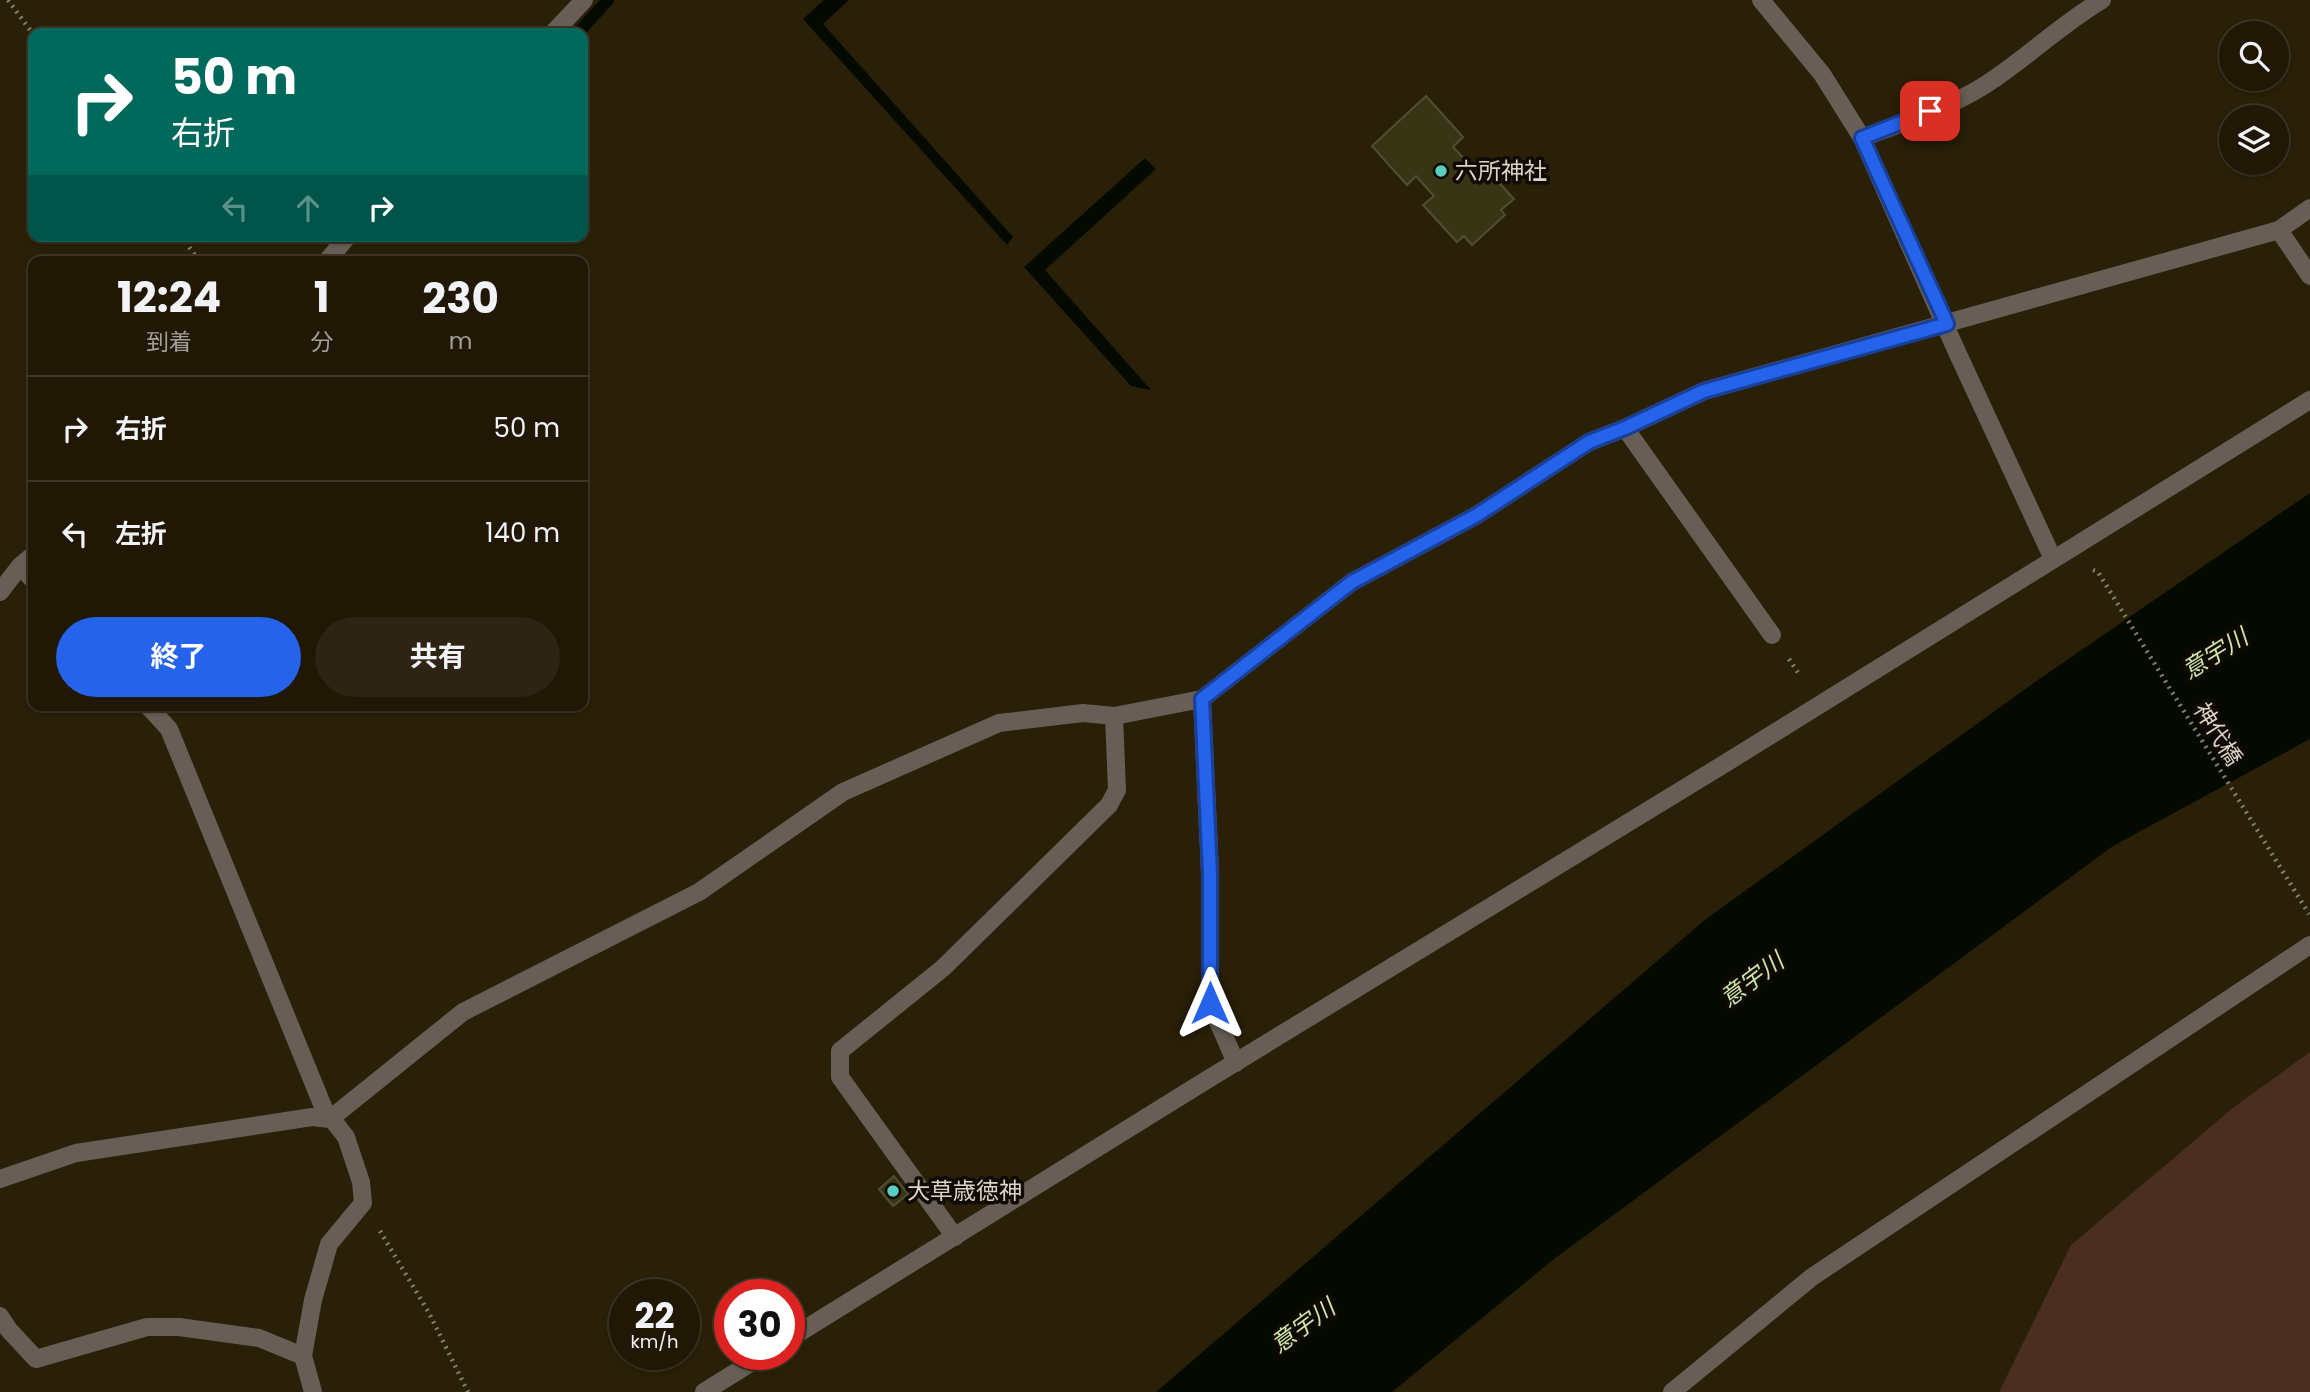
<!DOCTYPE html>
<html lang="ja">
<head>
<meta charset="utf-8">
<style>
	:root { --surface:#201705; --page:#2d2413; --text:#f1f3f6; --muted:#a29f9a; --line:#3d3627; --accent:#2563eb }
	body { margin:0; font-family:Poppins,"Noto Sans JP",sans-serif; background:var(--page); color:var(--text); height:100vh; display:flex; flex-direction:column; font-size:26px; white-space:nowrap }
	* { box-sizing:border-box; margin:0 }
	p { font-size:23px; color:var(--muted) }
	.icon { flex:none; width:38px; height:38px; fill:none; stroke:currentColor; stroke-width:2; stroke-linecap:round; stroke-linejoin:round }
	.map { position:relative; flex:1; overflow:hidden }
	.side { position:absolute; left:28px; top:256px; width:560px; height:455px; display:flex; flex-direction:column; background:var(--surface); border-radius:14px; box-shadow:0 2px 5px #0004,0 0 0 2px var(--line) }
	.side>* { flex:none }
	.hud { position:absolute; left:28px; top:28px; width:560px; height:214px; border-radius:14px; box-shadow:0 2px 5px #0004,0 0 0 2px var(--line); background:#00695c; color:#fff; overflow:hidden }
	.controls { position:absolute; left:2219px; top:21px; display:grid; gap:14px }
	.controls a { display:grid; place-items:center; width:70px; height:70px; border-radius:50%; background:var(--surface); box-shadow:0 2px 5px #0004,0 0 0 2px var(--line); font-size:35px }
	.speed { position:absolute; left:609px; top:1279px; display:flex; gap:14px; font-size:35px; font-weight:700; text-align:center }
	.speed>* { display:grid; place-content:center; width:91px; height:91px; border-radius:50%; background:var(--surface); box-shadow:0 2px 5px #0004,0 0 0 2px var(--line); line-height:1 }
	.speed small { font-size:18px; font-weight:400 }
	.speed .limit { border:10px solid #d22; background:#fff; color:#111 }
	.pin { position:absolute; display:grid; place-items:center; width:60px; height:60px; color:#fff; margin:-30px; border-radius:14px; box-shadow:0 4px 10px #0006 }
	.me { position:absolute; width:77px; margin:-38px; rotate:0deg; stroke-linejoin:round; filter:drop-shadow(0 0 5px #0008) }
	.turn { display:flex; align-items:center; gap:24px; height:147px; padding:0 28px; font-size:32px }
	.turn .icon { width:91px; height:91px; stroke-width:2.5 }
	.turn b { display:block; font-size:49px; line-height:60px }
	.lanes { display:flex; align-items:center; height:66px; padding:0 28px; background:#0003; justify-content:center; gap:35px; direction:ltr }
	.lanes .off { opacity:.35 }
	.eta { display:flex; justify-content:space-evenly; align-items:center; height:119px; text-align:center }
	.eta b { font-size:42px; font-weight:700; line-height:49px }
	.cta { display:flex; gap:14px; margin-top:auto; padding:14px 28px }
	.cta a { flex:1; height:80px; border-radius:42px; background:var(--accent); color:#fff; font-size:28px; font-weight:700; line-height:80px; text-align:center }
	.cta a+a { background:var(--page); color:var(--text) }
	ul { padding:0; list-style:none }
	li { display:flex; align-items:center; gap:21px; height:105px; padding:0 28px; border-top:2px solid var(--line) }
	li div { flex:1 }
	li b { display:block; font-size:26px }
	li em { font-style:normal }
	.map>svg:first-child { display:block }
	.green { fill:#4a2e20 }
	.water { fill:#040a00 }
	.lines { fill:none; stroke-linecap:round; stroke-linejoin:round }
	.stream { stroke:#040a00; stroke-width:12 }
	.building { fill:#373513; stroke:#504e33; stroke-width:2 }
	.path { stroke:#867d6a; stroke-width:4.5; stroke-dasharray:2 5; stroke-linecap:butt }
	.minor { stroke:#675e55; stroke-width:18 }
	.route-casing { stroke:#184099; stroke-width:18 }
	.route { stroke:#2563eb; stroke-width:12 }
	.poi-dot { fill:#59cebe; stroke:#0f0a03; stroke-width:2.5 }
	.labels { text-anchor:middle; stroke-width:7; stroke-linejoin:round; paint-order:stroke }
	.poi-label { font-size:23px; fill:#dbd4c6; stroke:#0f0a03; text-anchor:start }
	.street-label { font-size:23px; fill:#dbd4c6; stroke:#0f0a03 }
	.water-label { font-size:24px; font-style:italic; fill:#cfe5a9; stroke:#0f0a03 }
</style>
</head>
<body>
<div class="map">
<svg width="2310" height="1392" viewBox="0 0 2310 1392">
	<rect width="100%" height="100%" fill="#2a1f07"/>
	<polygon class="green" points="2310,1052 2310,1392 1999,1392 2071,1245 2234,1107"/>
	<g class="water">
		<polygon points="824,0 849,0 823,24 1013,237 1007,245 803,19"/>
		<polygon points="1145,158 1156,169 1045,270 1151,390 1131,386 1024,267"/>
		<polygon points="2310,493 2310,739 2113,846 1554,1259 1392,1392 1156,1392 1706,919 2035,682"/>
	</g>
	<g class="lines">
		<polyline class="stream" points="578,33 608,0"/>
	</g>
	<g class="building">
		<polygon points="1426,96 1463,137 1453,147 1471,166 1478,160 1514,199 1501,210 1505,215 1472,245 1464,236 1457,242 1423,205 1434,196 1416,176 1407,185 1372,146"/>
		<polygon points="894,1176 908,1194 893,1206 879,1189"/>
	</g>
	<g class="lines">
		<g class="path">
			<polyline points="8,0 33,34"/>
			<polyline points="181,236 199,261"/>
			<polyline points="2093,570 2098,572 2309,914"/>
			<polyline points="1789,659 1799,674"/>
			<polyline points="380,1231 429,1313 468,1392"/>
		</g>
		<g class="minor">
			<polyline points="1761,0 1822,74 1862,138 1957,352 2053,559"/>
			<polyline points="553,33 584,0"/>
			<path d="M1862,138C1906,121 1956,106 1994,79C2031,54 2063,23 2102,0"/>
			<polyline points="2310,208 2279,230 2310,276"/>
			<polyline points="327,261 348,236"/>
			<polyline points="1625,428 1772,635"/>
			<polyline points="20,566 33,580"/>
			<polyline points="0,592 20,566 33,555"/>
			<polyline points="1202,699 1210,873 1210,1003 1236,1063"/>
			<polyline points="0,1179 76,1153 312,1117 330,1119 463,1012 699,892 843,792 999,723 1083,713 1114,716 1202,699 1352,582 1477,515 1589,442 1625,428 1704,391 2279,230"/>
			<polyline points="955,1237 840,1077 840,1051 943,968 1109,805 1117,790 1114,716"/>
			<polyline points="0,1316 9,1330 36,1359 147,1327 179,1327 259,1338 303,1356 313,1300 329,1244 363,1203 361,1182 346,1137 324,1109 169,729 147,705"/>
			<polyline points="789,1339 1205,1081 1729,761 2310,400"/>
			<polyline points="303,1356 313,1392"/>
			<polyline points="704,1392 765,1354"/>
			<polyline points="1672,1392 1812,1277 2310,945"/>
		</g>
	</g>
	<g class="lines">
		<defs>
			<polyline id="route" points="1210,1003 1210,873 1202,699 1352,582 1477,515 1589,442 1625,428 1704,391 1947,324 1862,138 1930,111"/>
		</defs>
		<use href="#route" class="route-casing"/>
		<use href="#route" class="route"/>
	</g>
	<g class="poi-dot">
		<circle cx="1441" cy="171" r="7"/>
		<circle cx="893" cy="1191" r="7"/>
	</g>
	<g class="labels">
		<g class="poi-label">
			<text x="1455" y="179">六所神社</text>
			<text x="907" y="1199">大草歳徳神</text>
		</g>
		<g class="street-label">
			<text transform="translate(2218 734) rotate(58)" y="8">神代橋</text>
		</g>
		<g class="water-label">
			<text transform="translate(2215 654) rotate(-32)" y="8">意宇川</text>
			<text transform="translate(1752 980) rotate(-37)" y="8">意宇川</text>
			<text transform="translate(1303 1326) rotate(-36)" y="8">意宇川</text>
		</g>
	</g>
</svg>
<div class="controls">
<a><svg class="icon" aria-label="search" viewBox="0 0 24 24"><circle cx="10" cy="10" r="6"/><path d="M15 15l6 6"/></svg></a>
<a><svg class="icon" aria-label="layers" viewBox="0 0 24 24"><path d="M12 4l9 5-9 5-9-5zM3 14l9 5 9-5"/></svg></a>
</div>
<div class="speed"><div>22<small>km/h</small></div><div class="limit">30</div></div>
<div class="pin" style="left:1930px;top:111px;background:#d93025"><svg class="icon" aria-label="arrive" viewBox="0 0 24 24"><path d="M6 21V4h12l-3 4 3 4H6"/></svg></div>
<svg class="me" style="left:1210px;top:1003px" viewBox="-20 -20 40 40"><path d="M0-17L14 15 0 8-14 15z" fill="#2563eb" stroke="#fff" stroke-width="4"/></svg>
<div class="hud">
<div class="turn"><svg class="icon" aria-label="right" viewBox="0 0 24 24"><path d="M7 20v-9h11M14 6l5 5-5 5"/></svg><div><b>50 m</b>右折</div></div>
<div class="lanes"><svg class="icon off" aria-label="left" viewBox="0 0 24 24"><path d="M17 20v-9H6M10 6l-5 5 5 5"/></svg><svg class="icon off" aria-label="ahead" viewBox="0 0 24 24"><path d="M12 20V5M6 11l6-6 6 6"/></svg><svg class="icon" aria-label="right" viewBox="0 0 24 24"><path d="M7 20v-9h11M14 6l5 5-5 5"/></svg></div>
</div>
<section class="side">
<div class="eta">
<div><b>12:24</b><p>到着</p></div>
<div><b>1</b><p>分</p></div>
<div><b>230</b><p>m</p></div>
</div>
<ul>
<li><svg class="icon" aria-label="right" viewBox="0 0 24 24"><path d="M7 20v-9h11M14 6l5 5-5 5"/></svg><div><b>右折</b></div><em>50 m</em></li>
<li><svg class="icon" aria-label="left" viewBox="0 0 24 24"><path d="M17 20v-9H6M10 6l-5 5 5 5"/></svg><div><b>左折</b></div><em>140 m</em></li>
</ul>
<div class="cta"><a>終了</a><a>共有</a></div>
</section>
</div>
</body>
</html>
